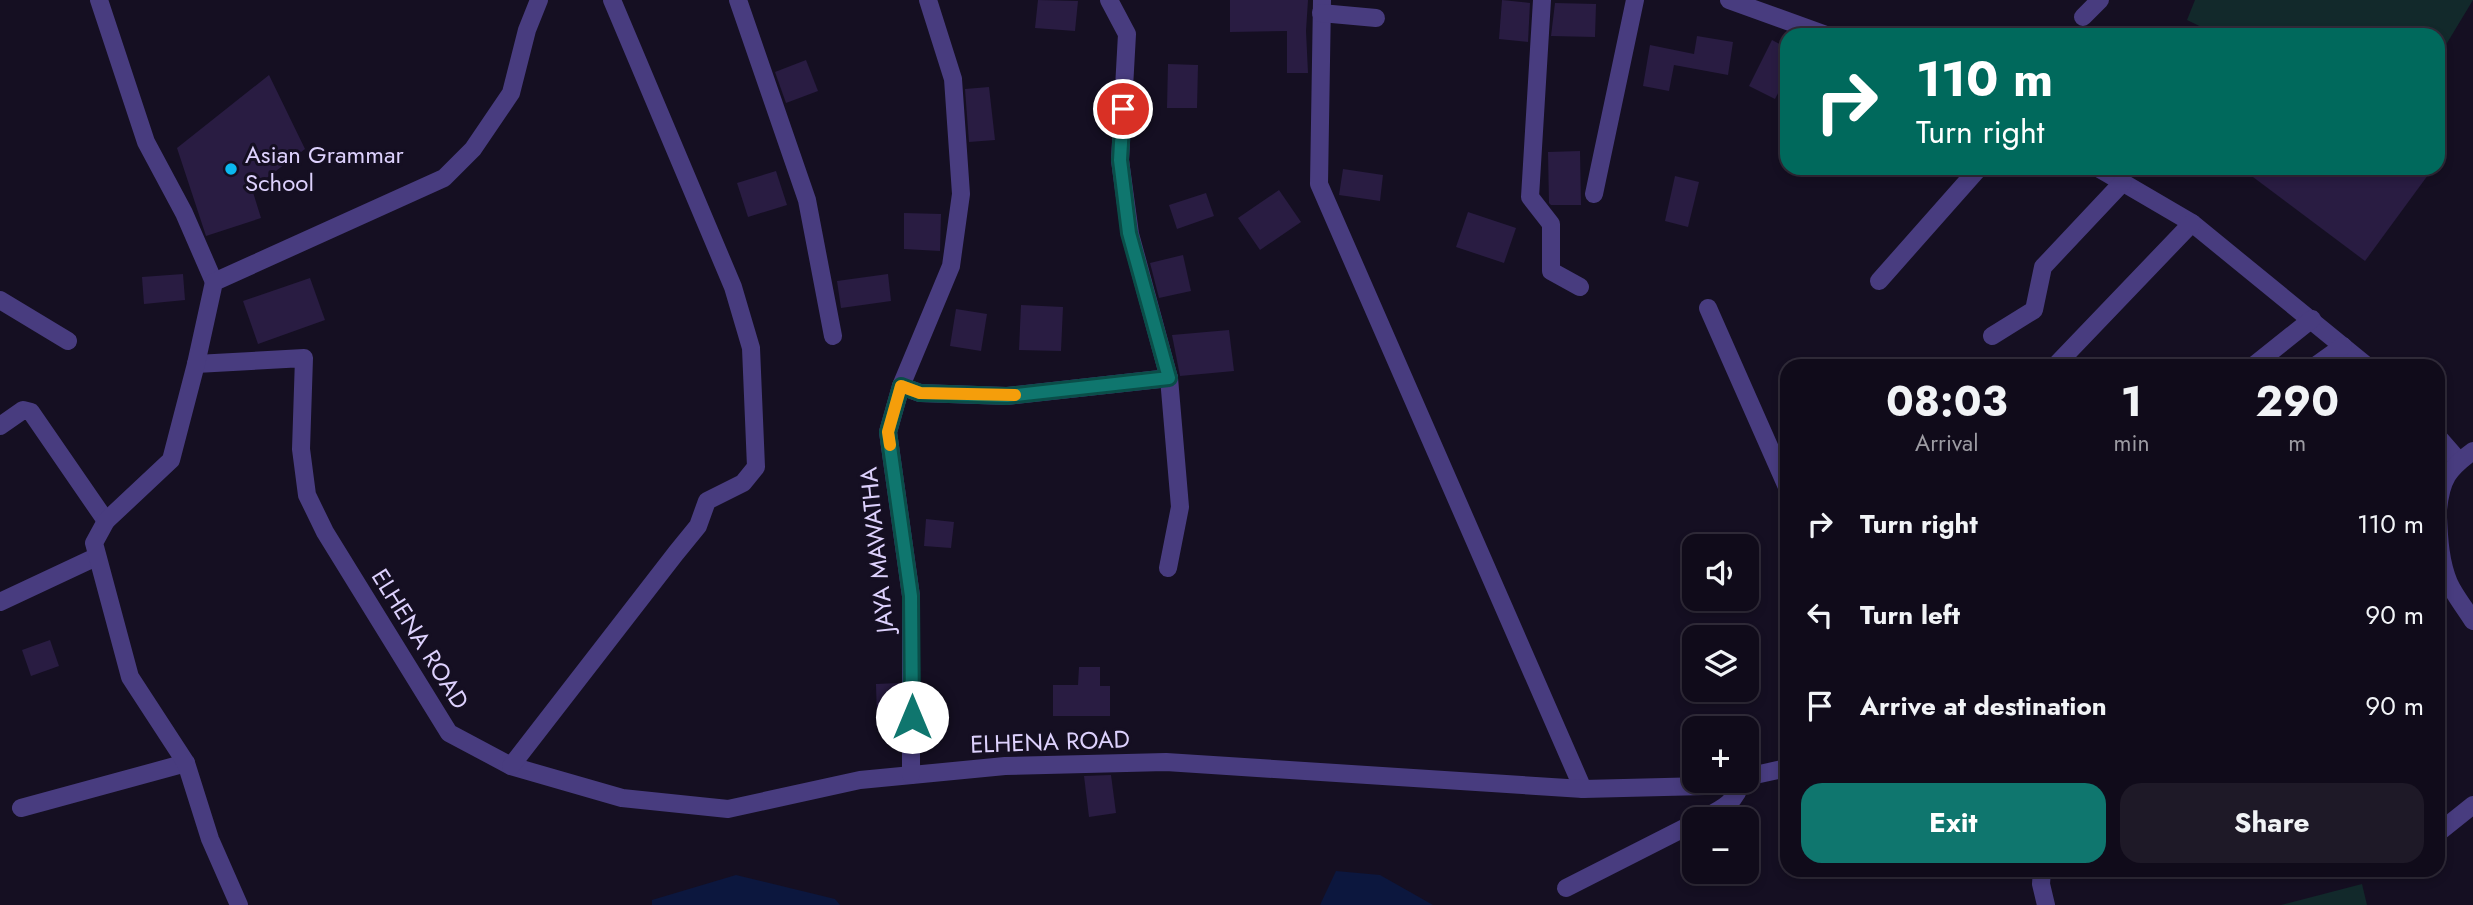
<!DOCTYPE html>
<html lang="en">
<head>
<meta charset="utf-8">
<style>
	:root { --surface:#100b1a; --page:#1e1927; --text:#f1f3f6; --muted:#9c9ba2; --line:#302b39; --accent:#0f766e }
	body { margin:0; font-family:Jost,sans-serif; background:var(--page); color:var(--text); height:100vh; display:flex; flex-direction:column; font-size:26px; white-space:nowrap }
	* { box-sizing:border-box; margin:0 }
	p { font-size:23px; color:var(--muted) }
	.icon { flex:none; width:38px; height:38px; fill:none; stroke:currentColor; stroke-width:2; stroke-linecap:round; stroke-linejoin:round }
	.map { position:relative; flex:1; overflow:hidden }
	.panel { position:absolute; left:1780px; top:359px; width:665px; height:518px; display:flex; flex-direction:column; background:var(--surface); border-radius:21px; box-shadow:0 4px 10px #0003,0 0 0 2px var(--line) }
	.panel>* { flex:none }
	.hud { position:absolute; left:1780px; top:28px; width:665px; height:147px; border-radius:21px; box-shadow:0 4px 10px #0003,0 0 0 2px var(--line); background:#00695c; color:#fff; overflow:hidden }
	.controls { position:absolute; left:1682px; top:534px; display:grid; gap:14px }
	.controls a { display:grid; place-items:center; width:77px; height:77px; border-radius:14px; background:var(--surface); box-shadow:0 4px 10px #0003,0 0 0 2px var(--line); font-size:35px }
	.pin { position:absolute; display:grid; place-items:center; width:60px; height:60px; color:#fff; margin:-30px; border:4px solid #fff; border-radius:50%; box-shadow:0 2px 7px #0007 }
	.me { position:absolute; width:77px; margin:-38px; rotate:0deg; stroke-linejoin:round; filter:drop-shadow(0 0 5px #0008) }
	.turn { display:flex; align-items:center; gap:24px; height:147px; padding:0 21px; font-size:32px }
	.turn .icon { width:91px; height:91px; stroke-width:2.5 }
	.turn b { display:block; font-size:49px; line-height:60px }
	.eta { display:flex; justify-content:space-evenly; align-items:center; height:119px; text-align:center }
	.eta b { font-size:42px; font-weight:700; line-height:49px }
	.button { display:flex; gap:14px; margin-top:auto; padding:14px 21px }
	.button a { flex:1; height:80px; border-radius:21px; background:var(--accent); color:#fff; font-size:28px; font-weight:700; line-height:80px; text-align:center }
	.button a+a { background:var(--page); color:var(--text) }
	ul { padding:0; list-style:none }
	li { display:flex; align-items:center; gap:21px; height:91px; padding:0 21px }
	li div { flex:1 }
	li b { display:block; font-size:26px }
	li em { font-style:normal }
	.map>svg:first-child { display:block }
	.green { fill:#12292b }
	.water { fill:#0c173e }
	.building { fill:#291c42 }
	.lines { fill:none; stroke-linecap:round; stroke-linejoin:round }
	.minor { stroke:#483c7f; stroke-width:18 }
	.route-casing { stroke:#0a4d48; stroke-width:18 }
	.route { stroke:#0f766e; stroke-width:12 }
	.slow { stroke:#f59e0b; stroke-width:12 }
	.poi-dot { fill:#0bb8f0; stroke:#150f22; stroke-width:2.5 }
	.labels { text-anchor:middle; stroke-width:6; stroke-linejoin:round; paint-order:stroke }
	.poi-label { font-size:24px; fill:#ddd1fd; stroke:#150f22; text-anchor:start }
	.street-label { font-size:24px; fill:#ddd1fd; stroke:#150f22 }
</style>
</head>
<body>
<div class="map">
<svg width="2473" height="905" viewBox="0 0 2473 905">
	<rect width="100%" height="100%" fill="#150f22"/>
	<g class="green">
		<polygon points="2195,0 2473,0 2438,58 2438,35 2218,35 2187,20"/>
		<polygon points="2362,884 2367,905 2281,905"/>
	</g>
	<g class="water">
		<polygon points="1336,871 1380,875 1433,905 1320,905"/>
		<polygon points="736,875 835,899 840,905 652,905 652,900"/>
	</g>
	<g class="building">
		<polygon points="1038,0 1078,1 1075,31 1035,28"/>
		<polygon points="1230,0 1308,0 1306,31 1308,73 1287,73 1287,31 1230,32"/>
		<polygon points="1502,0 1530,3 1528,42 1499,39"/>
		<polygon points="1555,3 1596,4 1595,37 1551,36"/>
		<polygon points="1697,36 1733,42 1728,75 1674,65 1669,91 1643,86 1650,45 1694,54"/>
		<polygon points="1772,40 1787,48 1787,76 1775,99 1749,86"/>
		<polygon points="806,60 818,91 786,103 775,72"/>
		<polygon points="1168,64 1198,65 1197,108 1167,108"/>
		<polygon points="269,75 305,149 252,189 261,218 206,236 177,148"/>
		<polygon points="989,87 995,140 969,142 965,89"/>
		<polygon points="1580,151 1581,205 1551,205 1549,203 1548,152"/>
		<polygon points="2241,168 2419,168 2428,175 2365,261"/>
		<polygon points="1343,169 1383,175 1380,201 1339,195"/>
		<polygon points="776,171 787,205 748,217 737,183"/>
		<polygon points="1675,176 1699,182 1688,227 1665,221"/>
		<polygon points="1279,190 1301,222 1260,250 1238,218"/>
		<polygon points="1206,193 1214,216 1177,229 1169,205"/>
		<polygon points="1468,212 1516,228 1504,263 1456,247"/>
		<polygon points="904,213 941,214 940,251 904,249"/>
		<polygon points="1183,255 1191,291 1159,298 1150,263"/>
		<polygon points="183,274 185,300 144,304 142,277"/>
		<polygon points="888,274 891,301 841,308 837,281"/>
		<polygon points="310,278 325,320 258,344 243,301"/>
		<polygon points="1021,305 1063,307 1061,351 1019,350"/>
		<polygon points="956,309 987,314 981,351 950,346"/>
		<polygon points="1229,330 1234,371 1180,376 1172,335"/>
		<polygon points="926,519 954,522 951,548 924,546"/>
		<polygon points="50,640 59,666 31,676 22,650"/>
		<polygon points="1079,667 1100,667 1100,686 1110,686 1110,716 1053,716 1053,685 1078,685"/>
		<polygon points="900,683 900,717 877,718 876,684"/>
		<polygon points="1111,775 1116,813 1089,817 1084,776"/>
	</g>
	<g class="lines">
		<g class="minor">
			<polyline points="99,0 146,142 184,213 214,282"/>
			<polyline points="738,0 807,200 833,336"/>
			<polyline points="1109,0 1127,34 1120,160 1130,234 1169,378 1180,507 1168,568"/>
			<polyline points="1322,0 1319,184 1583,789"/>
			<polyline points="1542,0 1530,197 1551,224 1551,271 1580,287"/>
			<polyline points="1729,0 1826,35"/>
			<polyline points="1321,13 1376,18"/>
			<polyline points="2083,17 2100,0"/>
			<polyline points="2098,168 2192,223 2367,366"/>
			<polyline points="1594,194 1635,0"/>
			<polyline points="1879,281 1979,168"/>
			<polyline points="0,300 68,341"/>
			<polyline points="1708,308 1787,487"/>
			<polyline points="1992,336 2034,310 2043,267 2123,182"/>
			<polyline points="196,364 304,358 301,449 307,495 325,532 449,733 511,766 622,798 728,809 860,780 1005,766 1166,762 1583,789 1705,786 1729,780"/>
			<polyline points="2055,366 2192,223"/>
			<polyline points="2253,366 2312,319"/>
			<polyline points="2315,366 2343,346"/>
			<polyline points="901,386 920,393 1007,396 1169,378"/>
			<polyline points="0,426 23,410 31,412 106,521"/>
			<polyline points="2438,437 2459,461"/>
			<path d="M2438,510C2441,479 2448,469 2473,451"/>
			<path d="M2438,517C2439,538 2440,562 2449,583C2455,596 2465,608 2473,621"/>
			<polyline points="0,602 96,557"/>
			<polyline points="511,766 676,553 698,526 707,501 743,483 756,467 751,348 733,287 612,0"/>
			<polyline points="911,775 911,596 888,432 901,386 951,266 961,194 953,79 928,0"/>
			<polyline points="1746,777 1787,768"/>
			<polyline points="21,808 186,763"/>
			<path d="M1702,819C1720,810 1738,802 1741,780"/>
			<polyline points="2438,833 2473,805"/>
			<polyline points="2042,870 2041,884 2046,905"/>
			<polyline points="1566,888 1694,823"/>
			<polyline points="239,905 210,839 186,763 130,677 94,543 106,521 171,460 196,364 214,282 444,178 473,149 511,93 527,30 539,0"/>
		</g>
	</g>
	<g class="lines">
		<defs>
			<polyline id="route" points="912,717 911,596 888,432 901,386 920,393 1007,396 1169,378 1129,233 1120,160 1123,109"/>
		</defs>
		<use href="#route" class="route-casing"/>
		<use href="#route" class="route"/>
		<polyline class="slow" points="890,445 888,432 901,386 920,393 1015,395"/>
	</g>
	<circle class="poi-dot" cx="231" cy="169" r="7"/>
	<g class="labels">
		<g class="poi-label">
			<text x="245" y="163">Asian Grammar<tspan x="245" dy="28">School</tspan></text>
		</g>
		<g class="street-label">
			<text transform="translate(877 550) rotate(-96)" y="8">JAYA MAWATHA</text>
			<text transform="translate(420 639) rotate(58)" y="8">ELHENA ROAD</text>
			<text transform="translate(1050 742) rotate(-2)" y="8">ELHENA ROAD</text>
		</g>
	</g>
</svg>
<div class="controls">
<a><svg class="icon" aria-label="sound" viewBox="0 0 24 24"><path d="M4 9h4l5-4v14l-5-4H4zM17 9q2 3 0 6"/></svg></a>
<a><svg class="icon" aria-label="layers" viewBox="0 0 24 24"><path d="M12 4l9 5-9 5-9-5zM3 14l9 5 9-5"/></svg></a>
<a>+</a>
<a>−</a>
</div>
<div class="pin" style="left:1123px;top:109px;background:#d93025"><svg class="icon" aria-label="arrive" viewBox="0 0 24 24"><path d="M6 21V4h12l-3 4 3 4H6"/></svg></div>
<svg class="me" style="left:912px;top:717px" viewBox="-20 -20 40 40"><circle r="19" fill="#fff"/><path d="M0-13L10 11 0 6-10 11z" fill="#0f766e"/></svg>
<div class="hud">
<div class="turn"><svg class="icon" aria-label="right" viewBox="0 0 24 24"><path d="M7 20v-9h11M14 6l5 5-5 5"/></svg><div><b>110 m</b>Turn right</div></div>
</div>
<section class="panel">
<div class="eta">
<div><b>08:03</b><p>Arrival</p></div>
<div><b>1</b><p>min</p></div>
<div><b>290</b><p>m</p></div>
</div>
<ul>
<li><svg class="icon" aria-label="right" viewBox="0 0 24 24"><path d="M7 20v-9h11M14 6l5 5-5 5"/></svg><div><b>Turn right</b></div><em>110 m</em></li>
<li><svg class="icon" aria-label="left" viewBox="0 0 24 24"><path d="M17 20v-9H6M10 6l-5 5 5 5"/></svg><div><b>Turn left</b></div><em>90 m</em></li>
<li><svg class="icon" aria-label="arrive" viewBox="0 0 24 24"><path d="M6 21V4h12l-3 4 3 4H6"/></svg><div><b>Arrive at destination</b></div><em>90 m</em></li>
</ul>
<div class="button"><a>Exit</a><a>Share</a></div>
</section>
</div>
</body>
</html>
